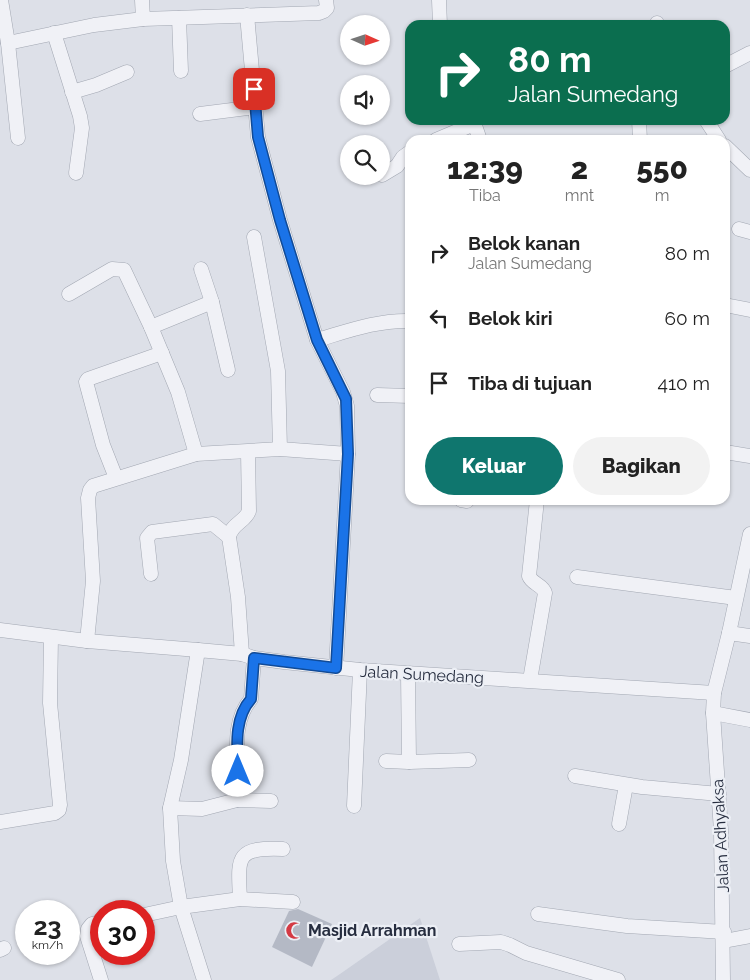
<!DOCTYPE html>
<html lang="id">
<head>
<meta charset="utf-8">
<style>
	:root { --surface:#fff; --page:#f2f2f2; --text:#222; --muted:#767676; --accent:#0f766e }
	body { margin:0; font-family:Raleway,sans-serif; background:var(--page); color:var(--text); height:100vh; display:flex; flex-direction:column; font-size:19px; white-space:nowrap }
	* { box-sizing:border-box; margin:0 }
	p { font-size:16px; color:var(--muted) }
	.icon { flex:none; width:28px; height:28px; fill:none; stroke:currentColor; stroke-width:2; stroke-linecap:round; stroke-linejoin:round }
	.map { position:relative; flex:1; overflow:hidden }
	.panel { position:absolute; left:405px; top:135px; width:325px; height:370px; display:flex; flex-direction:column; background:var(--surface); border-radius:15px; box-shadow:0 1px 4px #0004 }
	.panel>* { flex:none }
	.top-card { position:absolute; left:405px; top:20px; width:325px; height:105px; border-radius:15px; box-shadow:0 1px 4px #0004; background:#0b6e4f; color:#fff; overflow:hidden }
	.needle { width:32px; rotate:93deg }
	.buttons { position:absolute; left:340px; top:15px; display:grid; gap:10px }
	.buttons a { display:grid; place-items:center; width:50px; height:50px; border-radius:50%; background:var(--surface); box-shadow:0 1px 4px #0004; font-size:25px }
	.speed { position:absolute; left:15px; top:900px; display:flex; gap:10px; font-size:25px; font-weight:700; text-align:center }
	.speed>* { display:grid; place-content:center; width:65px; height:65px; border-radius:50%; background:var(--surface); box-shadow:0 1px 4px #0004; line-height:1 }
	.speed small { font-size:12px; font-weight:400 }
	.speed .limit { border:8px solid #d22; background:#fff; color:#111 }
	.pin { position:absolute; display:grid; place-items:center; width:42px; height:42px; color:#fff; margin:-21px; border-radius:10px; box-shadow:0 2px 8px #0006 }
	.me { position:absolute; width:55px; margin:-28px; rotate:0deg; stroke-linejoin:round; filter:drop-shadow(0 0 4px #0008) }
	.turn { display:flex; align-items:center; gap:18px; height:105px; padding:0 20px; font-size:22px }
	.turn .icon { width:65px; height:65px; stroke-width:2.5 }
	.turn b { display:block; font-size:35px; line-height:42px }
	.eta { display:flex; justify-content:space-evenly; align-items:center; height:85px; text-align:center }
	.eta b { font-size:30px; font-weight:800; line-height:35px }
	.action { display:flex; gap:10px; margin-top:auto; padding:10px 20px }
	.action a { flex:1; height:58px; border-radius:30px; background:var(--accent); color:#fff; font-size:20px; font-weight:800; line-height:58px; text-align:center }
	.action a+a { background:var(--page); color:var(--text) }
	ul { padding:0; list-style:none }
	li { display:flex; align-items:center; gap:15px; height:65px; padding:0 20px }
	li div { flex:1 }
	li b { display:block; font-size:19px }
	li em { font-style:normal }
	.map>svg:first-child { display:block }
	.built { fill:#cbcfda }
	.building { fill:#b4b9c5 }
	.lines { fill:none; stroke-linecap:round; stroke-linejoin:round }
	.minor-casing { stroke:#a2a7b2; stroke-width:15 }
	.minor { stroke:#f0f1f6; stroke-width:14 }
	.route-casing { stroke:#114b97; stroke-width:12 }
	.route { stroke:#1a73e8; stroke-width:9 }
	.labels { text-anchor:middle; stroke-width:4.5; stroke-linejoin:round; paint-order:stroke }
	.street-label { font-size:16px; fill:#262d3f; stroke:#eceff5 }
	.poi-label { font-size:16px; font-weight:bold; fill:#262d3f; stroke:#eceff5; text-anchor:start }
</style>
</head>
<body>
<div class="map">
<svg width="750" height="980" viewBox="0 0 750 980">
	<rect width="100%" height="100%" fill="#dde0e8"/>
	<polygon class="built" points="420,918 440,980 331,980 340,974"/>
	<polygon class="building" points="298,909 332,924 312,967 272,947 289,911"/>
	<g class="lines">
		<defs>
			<g id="minor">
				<polyline points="1,0 8,43 18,138"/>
				<polyline points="142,0 143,19"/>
				<polyline points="439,0 440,25"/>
				<polyline points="247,15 258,137 280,220 317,340 343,392 347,406 348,454 336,668"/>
				<polyline points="179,18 181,71"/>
				<polyline points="657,23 657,25"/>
				<polyline points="54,33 80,116 82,128 76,173"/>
				<polyline points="8,43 94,25 143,19 319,13 324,11 327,8 326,0"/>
				<polyline points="725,66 750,53"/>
				<polyline points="72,92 96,85 127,72"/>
				<polyline points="200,114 256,107"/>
				<polyline points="473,120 480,140"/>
				<polyline points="639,120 640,140"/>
				<polyline points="706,120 719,140"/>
				<polyline points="436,140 474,124"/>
				<polyline points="725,146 750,170"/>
				<polyline points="382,175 397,166 403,157 410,152"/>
				<polyline points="739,229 750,232"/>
				<polyline points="254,237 278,371 280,449"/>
				<polyline points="201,269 212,302 228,370"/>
				<polyline points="69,294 112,269 124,270 151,327 178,392 196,454"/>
				<polyline points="725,305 750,310"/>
				<polyline points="151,327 212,302"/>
				<path d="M317,340C348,331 377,320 410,321"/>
				<polyline points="377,395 410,396"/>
				<polyline points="725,452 750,456"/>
				<polyline points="116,478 103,445 86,382 88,379 162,353"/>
				<polyline points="461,500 467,501"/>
				<polyline points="151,574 147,538 152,532 213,524 229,537"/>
				<polyline points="577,577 736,598"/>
				<polyline points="0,630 87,641 198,650"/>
				<polyline points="729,633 750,636"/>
				<polyline points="87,641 93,581 88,498 90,490 93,486 196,454 280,449 348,454"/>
				<path d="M242,654L238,597L229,537C231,524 245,522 249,511L248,452"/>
				<polyline points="408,673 409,762 469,760"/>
				<path d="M530,680L545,593C543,585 532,584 529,576L537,500"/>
				<polyline points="713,713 750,720"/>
				<polyline points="386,761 409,762"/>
				<polyline points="575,776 642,787 719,794"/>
				<polyline points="237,800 271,801"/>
				<polyline points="354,806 360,670"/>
				<path d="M170,808L202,809L237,800C241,767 228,725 251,699L254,658"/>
				<polyline points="0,822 55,813 59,810 60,805 50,703 51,637"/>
				<polyline points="619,824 626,785"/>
				<path d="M240,899C238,857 235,847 283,849"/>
				<polyline points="538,914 627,926 724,932"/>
				<polyline points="144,915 181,907 240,899 293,902"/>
				<polyline points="101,922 92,924 88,929 87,936 101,980"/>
				<polyline points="724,941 750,936"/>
				<polyline points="459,944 501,942 510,945 526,953 618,980"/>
				<polyline points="0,950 4,948"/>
				<polyline points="204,980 181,907 173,861 170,808 181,760 198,650 242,654 254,658 284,662 360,670 714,693"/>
				<polyline points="723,980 721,831 713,713 714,693 729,633 750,534"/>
			</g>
		</defs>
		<use href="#minor" class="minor-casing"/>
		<use href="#minor" class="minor"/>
	</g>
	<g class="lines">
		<defs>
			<path id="route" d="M238,771C237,746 234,718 251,699L254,658L336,668L348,454L346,399L317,340L280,220L258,137L254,89"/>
		</defs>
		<use href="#route" class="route-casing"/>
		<use href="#route" class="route"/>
	</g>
	<defs>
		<symbol id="mosque-bare" viewBox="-9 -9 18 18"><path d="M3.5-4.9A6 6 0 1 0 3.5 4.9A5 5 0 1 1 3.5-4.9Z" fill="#d43a44" stroke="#eceff5" stroke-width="2.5" paint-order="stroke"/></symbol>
	</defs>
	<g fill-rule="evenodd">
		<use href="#mosque-bare" x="282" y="918" width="25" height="25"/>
	</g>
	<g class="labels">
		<g class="street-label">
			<text transform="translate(422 674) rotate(3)" y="6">Jalan Sumedang</text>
			<text transform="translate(720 836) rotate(-93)" y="6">Jalan Adhyaksa</text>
		</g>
		<g class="poi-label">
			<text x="308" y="936">Masjid Arrahman</text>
		</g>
	</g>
</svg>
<div class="buttons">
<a><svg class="needle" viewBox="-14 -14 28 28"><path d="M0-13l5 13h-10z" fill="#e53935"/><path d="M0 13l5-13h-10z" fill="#767676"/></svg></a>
<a><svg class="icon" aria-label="sound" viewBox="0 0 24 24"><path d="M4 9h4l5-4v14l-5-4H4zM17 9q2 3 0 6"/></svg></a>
<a><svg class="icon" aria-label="search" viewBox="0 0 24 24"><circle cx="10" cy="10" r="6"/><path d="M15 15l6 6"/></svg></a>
</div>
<div class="speed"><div>23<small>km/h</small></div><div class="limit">30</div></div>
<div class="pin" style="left:254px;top:89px;background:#d93025"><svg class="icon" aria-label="arrive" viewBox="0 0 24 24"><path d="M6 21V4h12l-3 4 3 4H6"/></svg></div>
<svg class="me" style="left:238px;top:771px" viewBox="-20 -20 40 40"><circle r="19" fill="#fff"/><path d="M0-13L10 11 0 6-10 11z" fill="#1a73e8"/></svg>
<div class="top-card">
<div class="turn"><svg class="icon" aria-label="right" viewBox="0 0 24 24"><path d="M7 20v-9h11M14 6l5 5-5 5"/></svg><div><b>80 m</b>Jalan Sumedang</div></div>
</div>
<section class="panel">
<div class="eta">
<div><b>12:39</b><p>Tiba</p></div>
<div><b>2</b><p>mnt</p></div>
<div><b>550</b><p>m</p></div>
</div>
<ul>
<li><svg class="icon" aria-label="right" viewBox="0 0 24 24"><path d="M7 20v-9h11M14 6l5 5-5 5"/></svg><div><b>Belok kanan</b><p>Jalan Sumedang</p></div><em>80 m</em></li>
<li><svg class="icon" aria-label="left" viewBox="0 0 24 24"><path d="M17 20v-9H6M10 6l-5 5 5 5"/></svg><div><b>Belok kiri</b></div><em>60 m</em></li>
<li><svg class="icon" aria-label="arrive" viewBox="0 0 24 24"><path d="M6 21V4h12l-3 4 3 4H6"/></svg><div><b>Tiba di tujuan</b></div><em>410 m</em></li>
</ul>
<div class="action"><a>Keluar</a><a>Bagikan</a></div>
</section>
</div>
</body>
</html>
